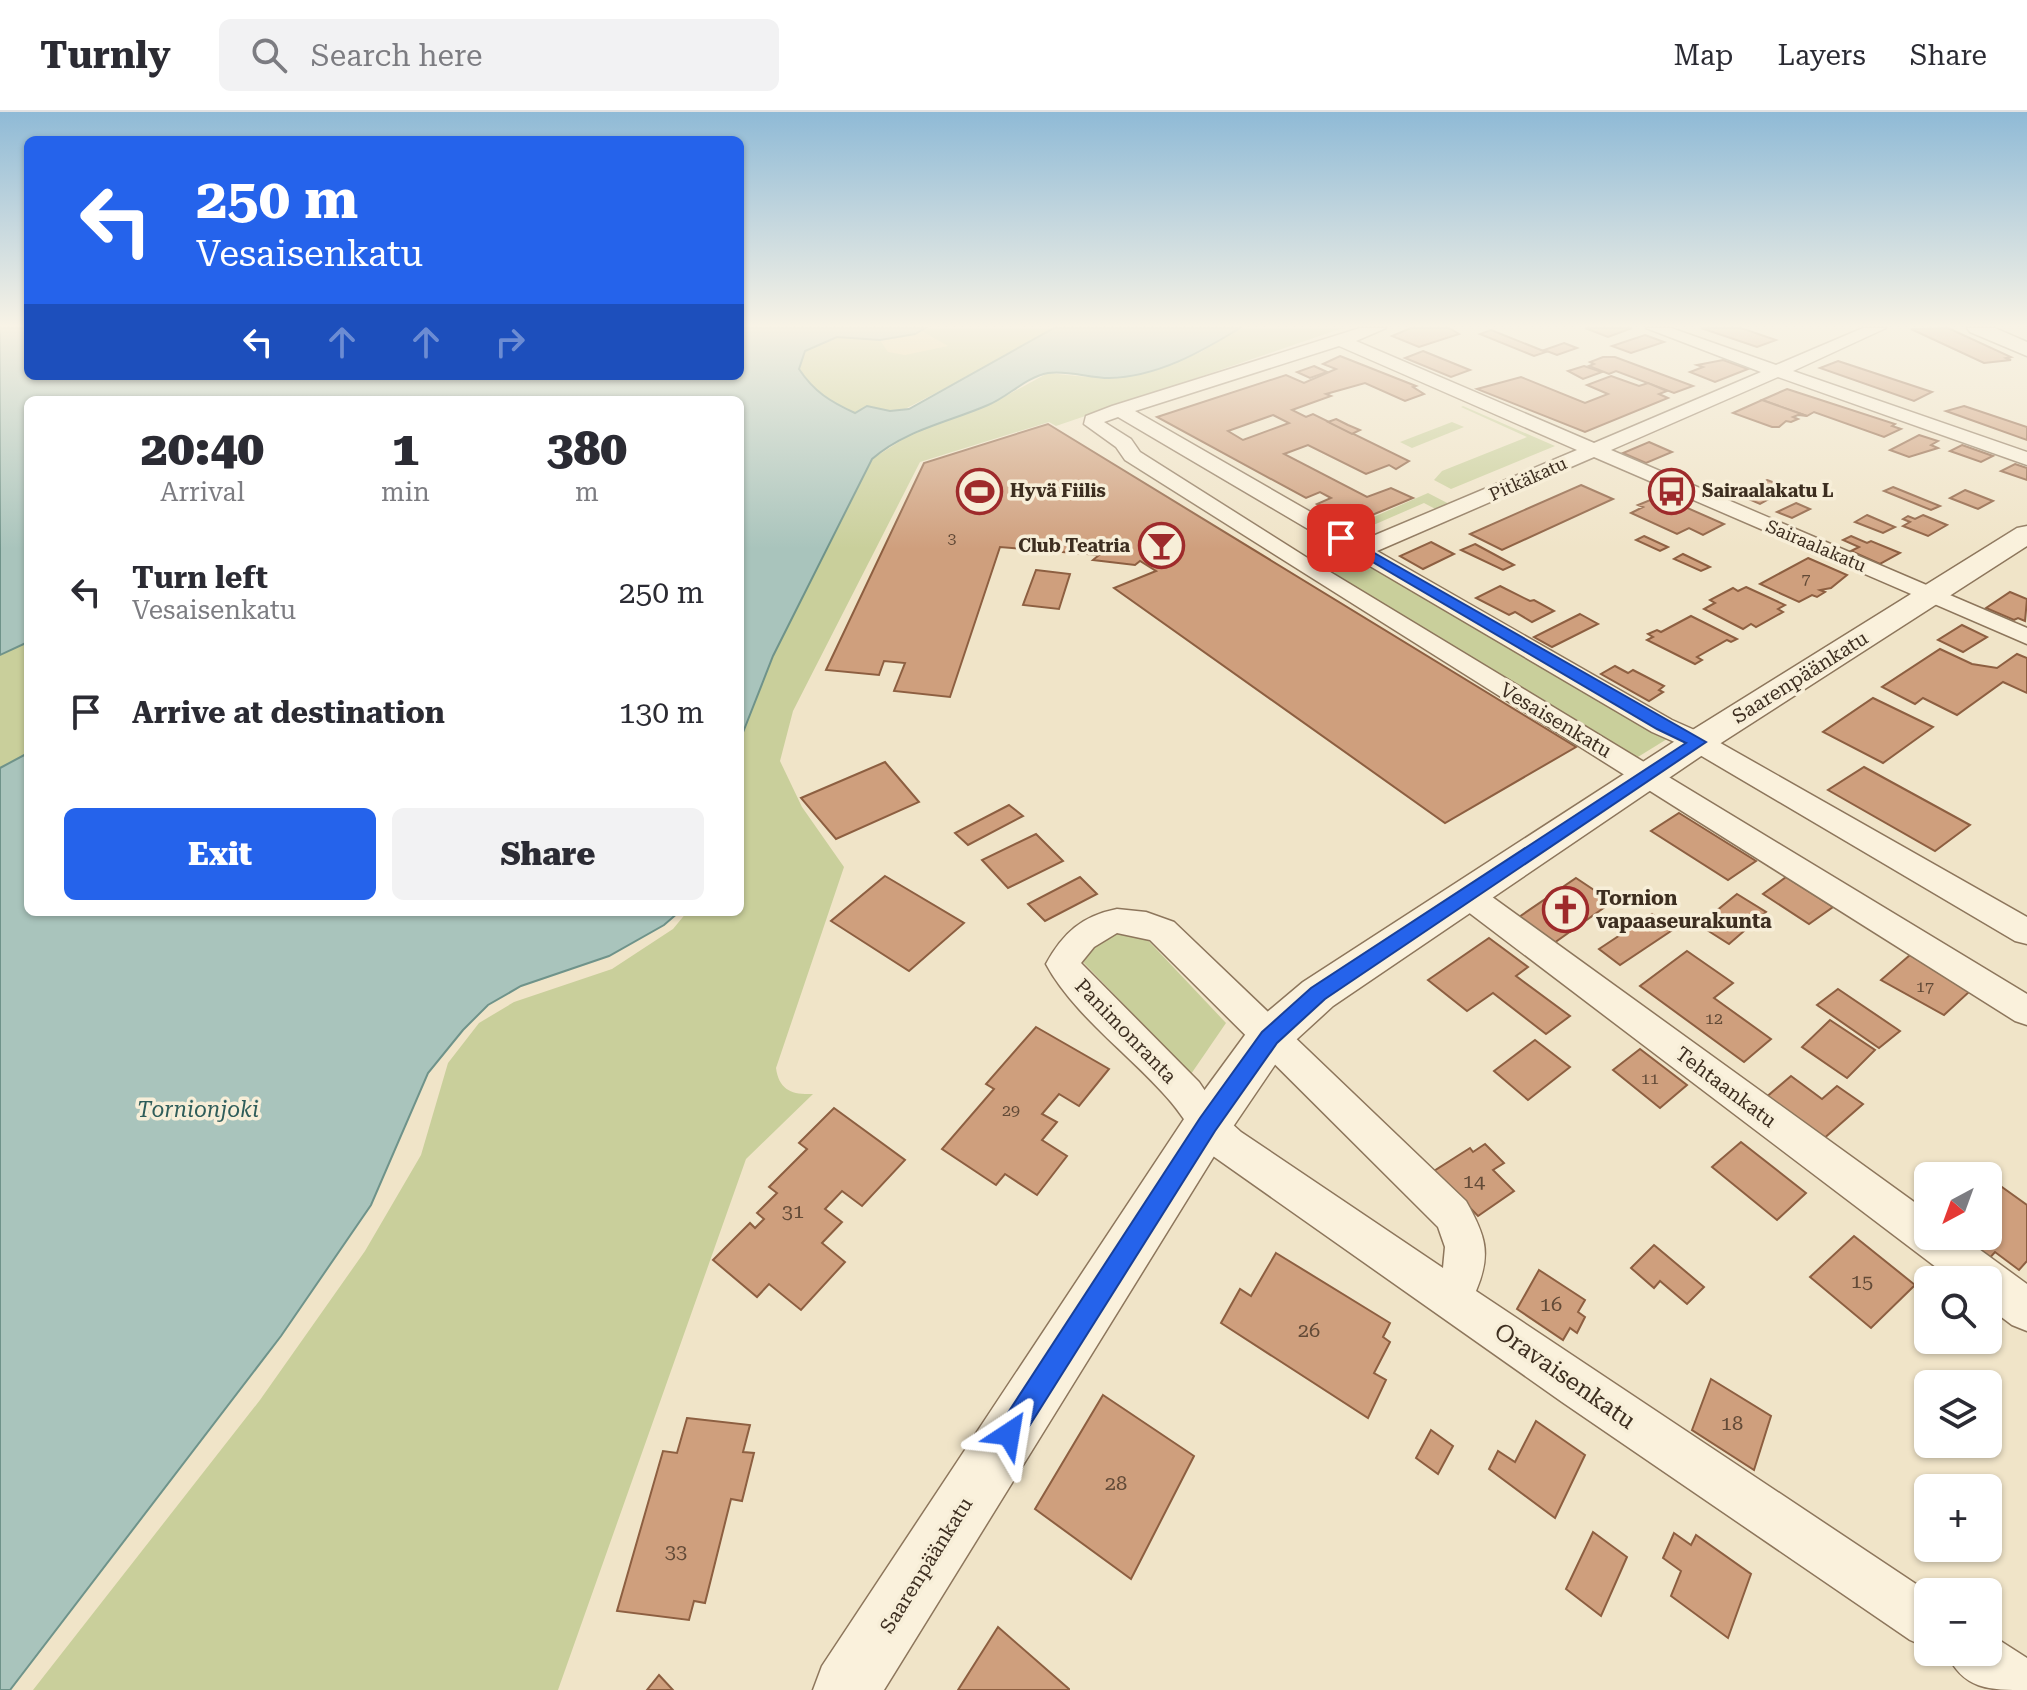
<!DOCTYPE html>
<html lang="en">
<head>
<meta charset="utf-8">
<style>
	:root { --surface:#fff; --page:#f2f2f3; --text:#2b2b33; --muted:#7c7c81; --line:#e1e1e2; --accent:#2563eb }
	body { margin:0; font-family:"Roboto Serif",serif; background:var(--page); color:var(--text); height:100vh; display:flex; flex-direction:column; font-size:30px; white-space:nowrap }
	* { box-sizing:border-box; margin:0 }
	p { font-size:26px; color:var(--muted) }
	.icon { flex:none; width:44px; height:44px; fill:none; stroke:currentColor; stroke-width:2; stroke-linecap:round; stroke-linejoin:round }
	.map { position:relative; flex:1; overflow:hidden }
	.sheet { position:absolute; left:24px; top:284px; width:720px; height:520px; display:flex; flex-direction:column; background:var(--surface); border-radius:12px; box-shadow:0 2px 6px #0004 }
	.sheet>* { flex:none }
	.banner { position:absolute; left:24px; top:24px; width:720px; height:244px; border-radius:12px; box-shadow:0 2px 6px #0004; background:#2563eb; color:#fff; overflow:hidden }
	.needle { width:52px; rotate:221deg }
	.tools { position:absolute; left:1914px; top:1050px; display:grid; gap:16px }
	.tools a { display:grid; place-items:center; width:88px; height:88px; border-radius:12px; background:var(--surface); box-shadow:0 2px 6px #0004; font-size:40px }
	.pin { position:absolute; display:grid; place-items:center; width:68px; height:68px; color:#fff; margin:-34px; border-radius:16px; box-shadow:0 4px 12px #0006 }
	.me { position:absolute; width:88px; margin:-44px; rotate:33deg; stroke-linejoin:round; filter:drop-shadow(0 0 6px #0008) }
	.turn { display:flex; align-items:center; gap:28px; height:168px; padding:0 40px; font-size:36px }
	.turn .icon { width:104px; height:104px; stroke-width:2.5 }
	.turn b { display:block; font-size:56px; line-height:68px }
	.lanes { display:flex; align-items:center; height:76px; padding:0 40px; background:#0003; justify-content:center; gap:40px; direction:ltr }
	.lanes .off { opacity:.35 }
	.eta { display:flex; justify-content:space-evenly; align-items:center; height:136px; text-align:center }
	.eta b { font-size:48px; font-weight:800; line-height:56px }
	.cta { display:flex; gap:16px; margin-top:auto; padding:16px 40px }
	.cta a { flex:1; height:92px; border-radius:12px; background:var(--accent); color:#fff; font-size:32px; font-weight:800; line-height:92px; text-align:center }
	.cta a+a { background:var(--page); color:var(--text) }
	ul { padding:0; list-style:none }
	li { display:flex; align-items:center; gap:24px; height:120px; padding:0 40px }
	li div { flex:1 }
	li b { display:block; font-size:30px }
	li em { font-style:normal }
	header { display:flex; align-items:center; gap:48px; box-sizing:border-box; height:112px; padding:0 40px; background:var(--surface); border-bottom:2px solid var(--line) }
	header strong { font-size:38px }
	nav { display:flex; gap:44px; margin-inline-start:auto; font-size:28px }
	.search { width:560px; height:72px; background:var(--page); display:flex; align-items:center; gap:20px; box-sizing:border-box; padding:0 28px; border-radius:12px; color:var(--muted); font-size:30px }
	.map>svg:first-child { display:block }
	.green { fill:#c9cf9b }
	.sand { fill:#ecd9a5 }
	.water { fill:#a9c4bc; stroke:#6f938a; stroke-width:2 }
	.building { fill:#cf9f7d; stroke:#8d5f41; stroke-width:2; fill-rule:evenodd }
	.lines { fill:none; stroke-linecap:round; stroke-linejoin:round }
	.minor-casing { stroke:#8d765c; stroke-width:3 }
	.tertiary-casing { stroke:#8d765c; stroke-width:3 }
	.minor { fill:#faf1dc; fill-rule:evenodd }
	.tertiary { fill:#faf1dc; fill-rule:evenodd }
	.route { fill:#2563eb; stroke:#184099; stroke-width:2 }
	.labels { text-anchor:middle; stroke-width:7; stroke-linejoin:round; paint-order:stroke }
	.number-label { font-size:16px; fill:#624a37 }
	.far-street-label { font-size:18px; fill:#3d2e20; stroke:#f7eed8 }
	.far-poi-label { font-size:18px; font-weight:bold; fill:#3d2e20; stroke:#f7eed8; text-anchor:start }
	.street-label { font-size:20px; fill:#3d2e20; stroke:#f7eed8 }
	.poi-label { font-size:20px; font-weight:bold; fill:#3d2e20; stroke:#f7eed8; text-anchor:start }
	.near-number-label { font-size:20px; fill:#624a37 }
	.water-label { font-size:22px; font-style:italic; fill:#2f5d5a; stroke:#f7eed8 }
	.near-street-label { font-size:24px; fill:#3d2e20; stroke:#f7eed8 }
</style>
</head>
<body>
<header>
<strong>Turnly</strong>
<div class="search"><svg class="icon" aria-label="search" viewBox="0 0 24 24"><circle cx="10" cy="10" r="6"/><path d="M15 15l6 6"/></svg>Search here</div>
<nav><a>Map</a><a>Layers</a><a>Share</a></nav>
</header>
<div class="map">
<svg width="2027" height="1578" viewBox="0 0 2027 1578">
	<rect width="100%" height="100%" fill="#f0e4c8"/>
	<g class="green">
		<path d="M925,216H1054L1053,220L903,298L890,299L867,294L855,301C830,289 814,280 799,257L805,239L837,225L880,228Z"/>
		<path d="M1240,216H1343L1056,314L1049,310L920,350L793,599L780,649L802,695L844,755L776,956C779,978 792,983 813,982L746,1047L558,1578H33L260,1288L365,1139L421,1043L448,951L479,911L514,890L612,857L673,817L687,800H740V628L773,544L872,347L916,319L991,292L1048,261L1087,265L1146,261L1201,240Z"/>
		<polygon points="1463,294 1555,334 1451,377 1434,368 1442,359 1527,325 1461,295"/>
		<polygon points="1452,310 1464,315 1412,336 1400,330"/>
		<polygon points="1428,381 1453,394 1441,400 1424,391 1355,421 1329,407 1336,404 1353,414"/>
		<polygon points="1368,450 1667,627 1633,648 1333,461"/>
		<polygon points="28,530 28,641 0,656 0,543"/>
		<polygon points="1116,819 1142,822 1226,911 1191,962 1083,850 1089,833"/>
	</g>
	<polygon class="sand" points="922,219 948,234 905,243 888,240 880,228"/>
	<g class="water">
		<path d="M0,216H28V264H740V216H925L915,222L880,228L837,225L805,239L799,257C814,280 831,290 855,301L867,294L890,299L909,297L1054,216H1240C1201,240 1157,265 1109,266C1089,266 1068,258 1048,261C1026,265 1008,285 988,293C949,310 905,318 872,347L773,544L740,628V288H28V530L0,543Z"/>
		<polygon points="28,641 28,800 679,800 664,813 609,844 521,874 488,893 463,918 428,961 371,1093 281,1224 10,1578 0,1578 0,656"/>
	</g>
	<g class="building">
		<polygon points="1411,216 1449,216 1459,222 1419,235 1392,224"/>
		<polygon points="1585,216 1632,216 1608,225"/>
		<polygon points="1701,216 1741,216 1776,228 1757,235"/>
		<polygon points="1948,216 2011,245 2006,246 2011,248 1984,251 1911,217"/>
		<polygon points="1491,218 1546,240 1534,244 1480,222"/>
		<polygon points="1645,223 1664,230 1631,241 1612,234"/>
		<polygon points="1564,231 1577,236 1557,243 1544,238"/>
		<polygon points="1423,239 1470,258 1451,265 1405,246"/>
		<path d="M1340,244L1416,274L1413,275L1424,282L1405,289L1365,271L1326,282L1331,284L1292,298L1306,305L1313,302L1409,349L1396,357L1389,353L1366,362L1308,333L1284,342L1367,385L1391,376L1413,386L1353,411L1317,392L1331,386L1320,380L1306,386L1157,305L1286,263L1304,271L1336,257L1323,252ZM1273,303L1289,311L1243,328L1228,319Z"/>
		<polygon points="1603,245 1615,245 1693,274 1674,281 1616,259 1609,262 1589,254 1594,252 1590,250"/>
		<polygon points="1723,248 1748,257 1715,270 1690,260 1703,255 1697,253"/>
		<polygon points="1838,249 1932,280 1914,289 1820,256"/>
		<polygon points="1314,254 1327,260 1310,266 1297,260"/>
		<polygon points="1584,254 1602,260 1583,267 1568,259"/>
		<polygon points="1611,264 1639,274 1648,271 1667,279 1659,282 1668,286 1585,320 1477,277 1521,265 1585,291 1608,282 1587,273"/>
		<polygon points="1787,277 1895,312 1892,314 1901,317 1884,325 1814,300 1807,304 1762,288"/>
		<polygon points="1762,288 1807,304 1798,303 1793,305 1798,307 1791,310 1786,309 1779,315 1772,315 1733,301"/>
		<polygon points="1964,294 2027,315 2027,328 1946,299"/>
		<polygon points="1336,307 1348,313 1360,318 1352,322 1328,310"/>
		<polygon points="1048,312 1576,635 1445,711 1114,476 1156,459 1140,449 1135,453 1093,448 1099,443 1000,435 950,585 894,579 905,551 884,549 879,563 826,558 924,351"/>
		<polygon points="1919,323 1938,329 1931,333 1938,336 1909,345 1890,338"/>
		<polygon points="1649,330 1672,340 1646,351 1623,341"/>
		<polygon points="1962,333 1993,344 1981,350 1950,339"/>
		<polygon points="2015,352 2027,356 2027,368 2001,359"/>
		<polygon points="1767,368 1789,376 1760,392 1739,383"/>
		<polygon points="1581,373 1613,387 1502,438 1470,422"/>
		<polygon points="1893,375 1940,394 1931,398 1884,379"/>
		<polygon points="1965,378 1993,389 1978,397 1950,386"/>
		<polygon points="1660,384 1724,412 1703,423 1689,416 1677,422 1631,401 1643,395 1638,393"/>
		<polygon points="1796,391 1810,397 1792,406 1777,400"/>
		<polygon points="1867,403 1895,415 1883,421 1855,410"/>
		<polygon points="1923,403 1947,413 1928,424 1903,414 1910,410 1903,407 1908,404 1915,407"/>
		<polygon points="1644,424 1668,435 1660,439 1636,428"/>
		<polygon points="1851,424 1867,431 1871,429 1900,441 1880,452 1851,439 1859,435 1843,428"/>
		<polygon points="1431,430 1454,442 1423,457 1400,444"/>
		<polygon points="1475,432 1514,453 1503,458 1461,438"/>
		<polygon points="1683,442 1710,455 1701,459 1674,447"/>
		<polygon points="1808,446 1847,463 1831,476 1820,478 1825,480 1817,485 1812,483 1799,490 1760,472"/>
		<polygon points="1036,458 1070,462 1059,497 1023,493"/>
		<polygon points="1500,474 1530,489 1534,488 1554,499 1532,510 1515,500 1509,503 1476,486"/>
		<polygon points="1746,475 1785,493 1778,497 1783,500 1756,515 1751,512 1743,517 1704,497 1715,491 1710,488 1733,476 1738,479"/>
		<polygon points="2010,480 2027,487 2025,509 2018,506 2014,508 1986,496"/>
		<polygon points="1580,502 1598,512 1552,535 1534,525"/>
		<polygon points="1691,504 1737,527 1731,530 1727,528 1697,545 1702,548 1695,552 1647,528 1653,525 1648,522 1657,518 1661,520"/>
		<polygon points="1962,513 1987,525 1963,540 1938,528"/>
		<polygon points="1940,537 1972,552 1997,556 2017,542 2027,546 2027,581 2003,570 1957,603 1923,586 1915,592 1882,575"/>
		<polygon points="1615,554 1628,561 1633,558 1664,574 1659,578 1663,580 1649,589 1601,562"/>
		<polygon points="1873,586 1933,615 1883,651 1823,620"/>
		<polygon points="885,650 919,690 836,727 801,686"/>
		<polygon points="1864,655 1970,713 1935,739 1828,678"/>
		<polygon points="1009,693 1023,704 968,733 955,721"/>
		<polygon points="1679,701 1756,749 1728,768 1651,719"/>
		<polygon points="1036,722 1063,749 1008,776 982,748"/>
		<polygon points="885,764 964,811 909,859 831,809"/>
		<polygon points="1080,765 1097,782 1045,809 1028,792"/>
		<polygon points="1786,765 1833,795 1809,812 1763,782"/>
		<polygon points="1576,766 1612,790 1554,831 1519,805"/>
		<polygon points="1737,782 1766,800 1729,832 1699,813"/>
		<polygon points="1652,802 1674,817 1620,853 1599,837"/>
		<polygon points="1489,826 1528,855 1516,864 1570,904 1546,922 1493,881 1467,899 1428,868"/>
		<polygon points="1687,839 1733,871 1714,886 1771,927 1744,950 1640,874"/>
		<polygon points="1910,843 1969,880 1944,903 1881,868"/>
		<polygon points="1838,877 1900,919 1879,936 1817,893"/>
		<polygon points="1830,908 1875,938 1847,966 1802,935"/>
		<polygon points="1036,915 1109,957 1079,994 1059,982 1042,1002 1057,1010 1042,1028 1067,1044 1037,1083 1005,1062 996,1073 942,1037 994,977 986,972"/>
		<polygon points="1535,928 1570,955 1528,988 1494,959"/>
		<polygon points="1640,937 1687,973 1660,996 1613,958"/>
		<polygon points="1791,964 1822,987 1837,974 1863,992 1821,1029 1764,987"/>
		<polygon points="834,996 905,1048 862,1094 842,1079 825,1097 842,1110 822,1131 845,1150 801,1198 769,1172 757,1185 713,1148 750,1111 755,1116 764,1107 757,1101 777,1081 769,1075 807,1037 799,1031"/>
		<polygon points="1741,1030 1806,1081 1777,1108 1712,1055"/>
		<polygon points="1485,1032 1504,1051 1493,1058 1514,1079 1478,1104 1434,1059 1470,1036 1473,1040"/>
		<polygon points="1988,1065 2027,1093 2027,1149 2019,1158 1995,1140 1987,1149 1953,1124 1988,1124"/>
		<polygon points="1854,1124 1915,1173 1871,1216 1810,1165"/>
		<polygon points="1654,1133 1704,1175 1687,1192 1660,1169 1654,1176 1631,1156"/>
		<polygon points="1276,1141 1390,1211 1383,1225 1390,1230 1374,1261 1386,1268 1368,1306 1221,1211 1240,1177 1251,1184"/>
		<polygon points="1539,1158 1585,1188 1578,1200 1585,1205 1577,1221 1570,1216 1563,1228 1517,1197"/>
		<polygon points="1711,1267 1771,1304 1754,1358 1692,1318"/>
		<polygon points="1103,1283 1194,1344 1131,1467 1035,1397"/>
		<polygon points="687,1306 750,1313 743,1340 754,1341 742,1389 731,1387 705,1491 694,1489 689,1508 617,1499 663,1339 677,1341"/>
		<polygon points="1536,1309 1585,1343 1555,1406 1489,1357 1498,1339 1515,1350"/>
		<polygon points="1431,1318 1453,1334 1438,1362 1416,1346"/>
		<polygon points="1593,1420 1627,1445 1601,1504 1566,1477"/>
		<polygon points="1674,1421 1691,1433 1696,1423 1751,1462 1728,1526 1671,1484 1681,1459 1663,1446"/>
		<polygon points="998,1515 1069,1577 1069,1578 958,1578"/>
		<polygon points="659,1563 673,1578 647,1578"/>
	</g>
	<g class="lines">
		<defs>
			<g id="minor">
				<path d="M1360,216H1386L1356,229L1594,331L1761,260L1646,216H1671L1776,253L1863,216H1886L1793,259L2027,340V353L1778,265L1611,338L2027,516V532L1594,345L1377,439L1672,608L1708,624L2027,805V832L2015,829L1688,636L1652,620L1358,447L1346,451L1338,449L1335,444L1342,437L1118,305L1104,310L1131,327L1140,340L1317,452L2027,882V913L2015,909L1125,348L1116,335L1084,312L1086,304L1112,294ZM1339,234L1577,338L1361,429L1135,299Z"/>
				<polygon points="1466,770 1477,774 1928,1100 1928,1124 1961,1124 2027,1172 2027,1219 2012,1213 1988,1195 1988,1168 1953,1168 1455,790 1450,782 1455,774"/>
				<path d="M1117,797L1146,800L1174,810L1466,1089C1485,1123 1492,1141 1476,1179L1928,1480V1536L1910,1528L1562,1290L1213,1044C1196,1027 1186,1008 1171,990C1133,945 1074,904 1046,852C1063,821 1082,804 1117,797ZM1117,821L1150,828L1438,1115L1445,1135L1443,1156L1241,1020L1220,1001L1199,970L1081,851L1094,835Z"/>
				<path d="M1988,1521L2027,1546V1578C1989,1578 1963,1578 1946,1540H1988Z"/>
			</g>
			<g id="tertiary">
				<polygon points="1967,216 1995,216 2027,230 2027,244 1970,220"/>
				<polygon points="2027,414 2027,434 1710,638 1333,894 1285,938 1224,1028 884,1578 813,1578 822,1554 1190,998 1253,912 1303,870 1686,622 2017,416"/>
			</g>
		</defs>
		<use href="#minor" class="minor-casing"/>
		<use href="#tertiary" class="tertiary-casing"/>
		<use href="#minor" class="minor"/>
		<use href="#tertiary" class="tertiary"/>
	</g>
	<linearGradient id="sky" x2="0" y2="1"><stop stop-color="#8fbad6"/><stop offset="0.49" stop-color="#f8f3e6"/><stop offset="1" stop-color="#f8f3e6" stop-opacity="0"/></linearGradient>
	<rect width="2027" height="437" fill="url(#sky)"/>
	<polygon class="route" points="1341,422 1706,630 1325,887 1277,931 1215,1019 1018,1332 1009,1335 1000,1332 996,1322 1000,1313 1200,1006 1262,920 1311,876 1686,631 1657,617 1337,429 1335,426"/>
	<defs>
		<symbol id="stadium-ring" viewBox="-11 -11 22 22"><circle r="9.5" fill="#f7eed8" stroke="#9e2a2b" stroke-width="1.5"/><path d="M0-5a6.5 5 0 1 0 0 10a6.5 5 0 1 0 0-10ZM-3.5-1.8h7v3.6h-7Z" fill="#9e2a2b"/></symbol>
		<symbol id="bus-ring" viewBox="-11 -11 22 22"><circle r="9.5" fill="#f7eed8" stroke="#9e2a2b" stroke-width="1.5"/><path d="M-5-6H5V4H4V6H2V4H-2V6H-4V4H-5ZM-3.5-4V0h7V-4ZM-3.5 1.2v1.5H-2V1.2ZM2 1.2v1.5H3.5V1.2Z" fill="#9e2a2b"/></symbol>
		<symbol id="bar-ring" viewBox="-11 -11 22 22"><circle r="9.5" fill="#f7eed8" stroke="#9e2a2b" stroke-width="1.5"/><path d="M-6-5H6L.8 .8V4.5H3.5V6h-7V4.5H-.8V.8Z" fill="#9e2a2b"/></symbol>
		<symbol id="church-ring" viewBox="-11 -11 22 22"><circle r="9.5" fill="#f7eed8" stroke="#9e2a2b" stroke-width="1.5"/><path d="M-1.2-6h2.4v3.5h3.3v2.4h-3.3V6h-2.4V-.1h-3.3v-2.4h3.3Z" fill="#9e2a2b"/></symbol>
	</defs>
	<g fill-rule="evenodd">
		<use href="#stadium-ring" x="954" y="354" width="51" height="51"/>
		<use href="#bus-ring" x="1646" y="354" width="51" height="51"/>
		<use href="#bar-ring" x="1136" y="408" width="51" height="51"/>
		<use href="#church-ring" x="1540" y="772" width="51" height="51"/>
	</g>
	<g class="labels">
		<g class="number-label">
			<text x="952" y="432">3</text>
			<text x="1806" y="472">7</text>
			<text x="1925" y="880">17</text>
			<text x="1714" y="912">12</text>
			<text x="1650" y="972">11</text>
			<text x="1011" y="1004">29</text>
		</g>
		<g class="far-street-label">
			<text transform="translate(1528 367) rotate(-24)" y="6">Pitkäkatu</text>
			<text transform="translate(1816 434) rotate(23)" y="6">Sairaalakatu</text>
		</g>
		<g class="far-poi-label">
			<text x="1010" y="385">Hyvä Fiilis</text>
			<text x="1702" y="385">Sairaalakatu L</text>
			<text x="1130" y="440" text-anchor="end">Club Teatria</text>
		</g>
		<g class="street-label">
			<text transform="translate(1800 565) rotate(-32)" y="7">Saarenpäänkatu</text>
			<text transform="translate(1556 608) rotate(31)" y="7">Vesaisenkatu</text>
			<text transform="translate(1126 919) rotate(46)" y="7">Panimonranta</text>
			<text transform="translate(1726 975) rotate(37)" y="7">Tehtaankatu</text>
			<text transform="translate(926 1453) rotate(-58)" y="7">Saarenpäänkatu</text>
		</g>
		<g class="poi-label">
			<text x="1596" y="793">Tornion<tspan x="1596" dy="23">vapaaseurakunta</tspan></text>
		</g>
		<g class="near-number-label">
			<text x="1474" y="1076">14</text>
			<text x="793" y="1106">31</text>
			<text x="1862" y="1176">15</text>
			<text x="1551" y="1199">16</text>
			<text x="1309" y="1225">26</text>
			<text x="1732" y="1318">18</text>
			<text x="1116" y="1378">28</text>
			<text x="676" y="1446">33</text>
		</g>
		<g class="water-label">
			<text x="198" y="1005">Tornionjoki</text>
		</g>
		<g class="near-street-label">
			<text transform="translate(1565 1264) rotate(35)" y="8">Oravaisenkatu</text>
		</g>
	</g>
</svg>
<div class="tools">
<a><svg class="needle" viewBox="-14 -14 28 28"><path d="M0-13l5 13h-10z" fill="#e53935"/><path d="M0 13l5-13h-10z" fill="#7c7c81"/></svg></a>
<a><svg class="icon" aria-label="search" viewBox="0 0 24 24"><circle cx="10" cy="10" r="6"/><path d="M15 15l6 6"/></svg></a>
<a><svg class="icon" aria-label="layers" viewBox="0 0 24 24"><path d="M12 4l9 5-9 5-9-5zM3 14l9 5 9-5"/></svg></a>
<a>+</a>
<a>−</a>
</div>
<div class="pin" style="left:1341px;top:426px;background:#d93025"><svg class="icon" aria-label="arrive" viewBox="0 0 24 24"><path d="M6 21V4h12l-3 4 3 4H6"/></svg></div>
<svg class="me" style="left:1009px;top:1322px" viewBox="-20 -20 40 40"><path d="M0-17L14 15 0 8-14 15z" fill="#2563eb" stroke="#fff" stroke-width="4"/></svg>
<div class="banner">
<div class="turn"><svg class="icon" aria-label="left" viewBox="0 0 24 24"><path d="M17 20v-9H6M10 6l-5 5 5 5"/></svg><div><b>250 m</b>Vesaisenkatu</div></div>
<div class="lanes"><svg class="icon" aria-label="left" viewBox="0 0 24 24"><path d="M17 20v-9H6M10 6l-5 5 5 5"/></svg><svg class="icon off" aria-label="ahead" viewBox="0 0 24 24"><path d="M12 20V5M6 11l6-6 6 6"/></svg><svg class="icon off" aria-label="ahead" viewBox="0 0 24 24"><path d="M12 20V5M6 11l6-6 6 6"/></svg><svg class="icon off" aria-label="right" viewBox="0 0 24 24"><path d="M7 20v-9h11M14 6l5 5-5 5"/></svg></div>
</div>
<section class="sheet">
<div class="eta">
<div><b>20:40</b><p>Arrival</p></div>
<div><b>1</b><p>min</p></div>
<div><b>380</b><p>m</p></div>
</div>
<ul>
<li><svg class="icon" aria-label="left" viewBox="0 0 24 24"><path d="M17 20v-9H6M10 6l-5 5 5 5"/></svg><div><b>Turn left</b><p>Vesaisenkatu</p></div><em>250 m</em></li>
<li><svg class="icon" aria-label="arrive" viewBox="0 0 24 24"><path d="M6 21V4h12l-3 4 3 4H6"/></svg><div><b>Arrive at destination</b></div><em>130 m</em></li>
</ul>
<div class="cta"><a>Exit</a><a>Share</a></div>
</section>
</div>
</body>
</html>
